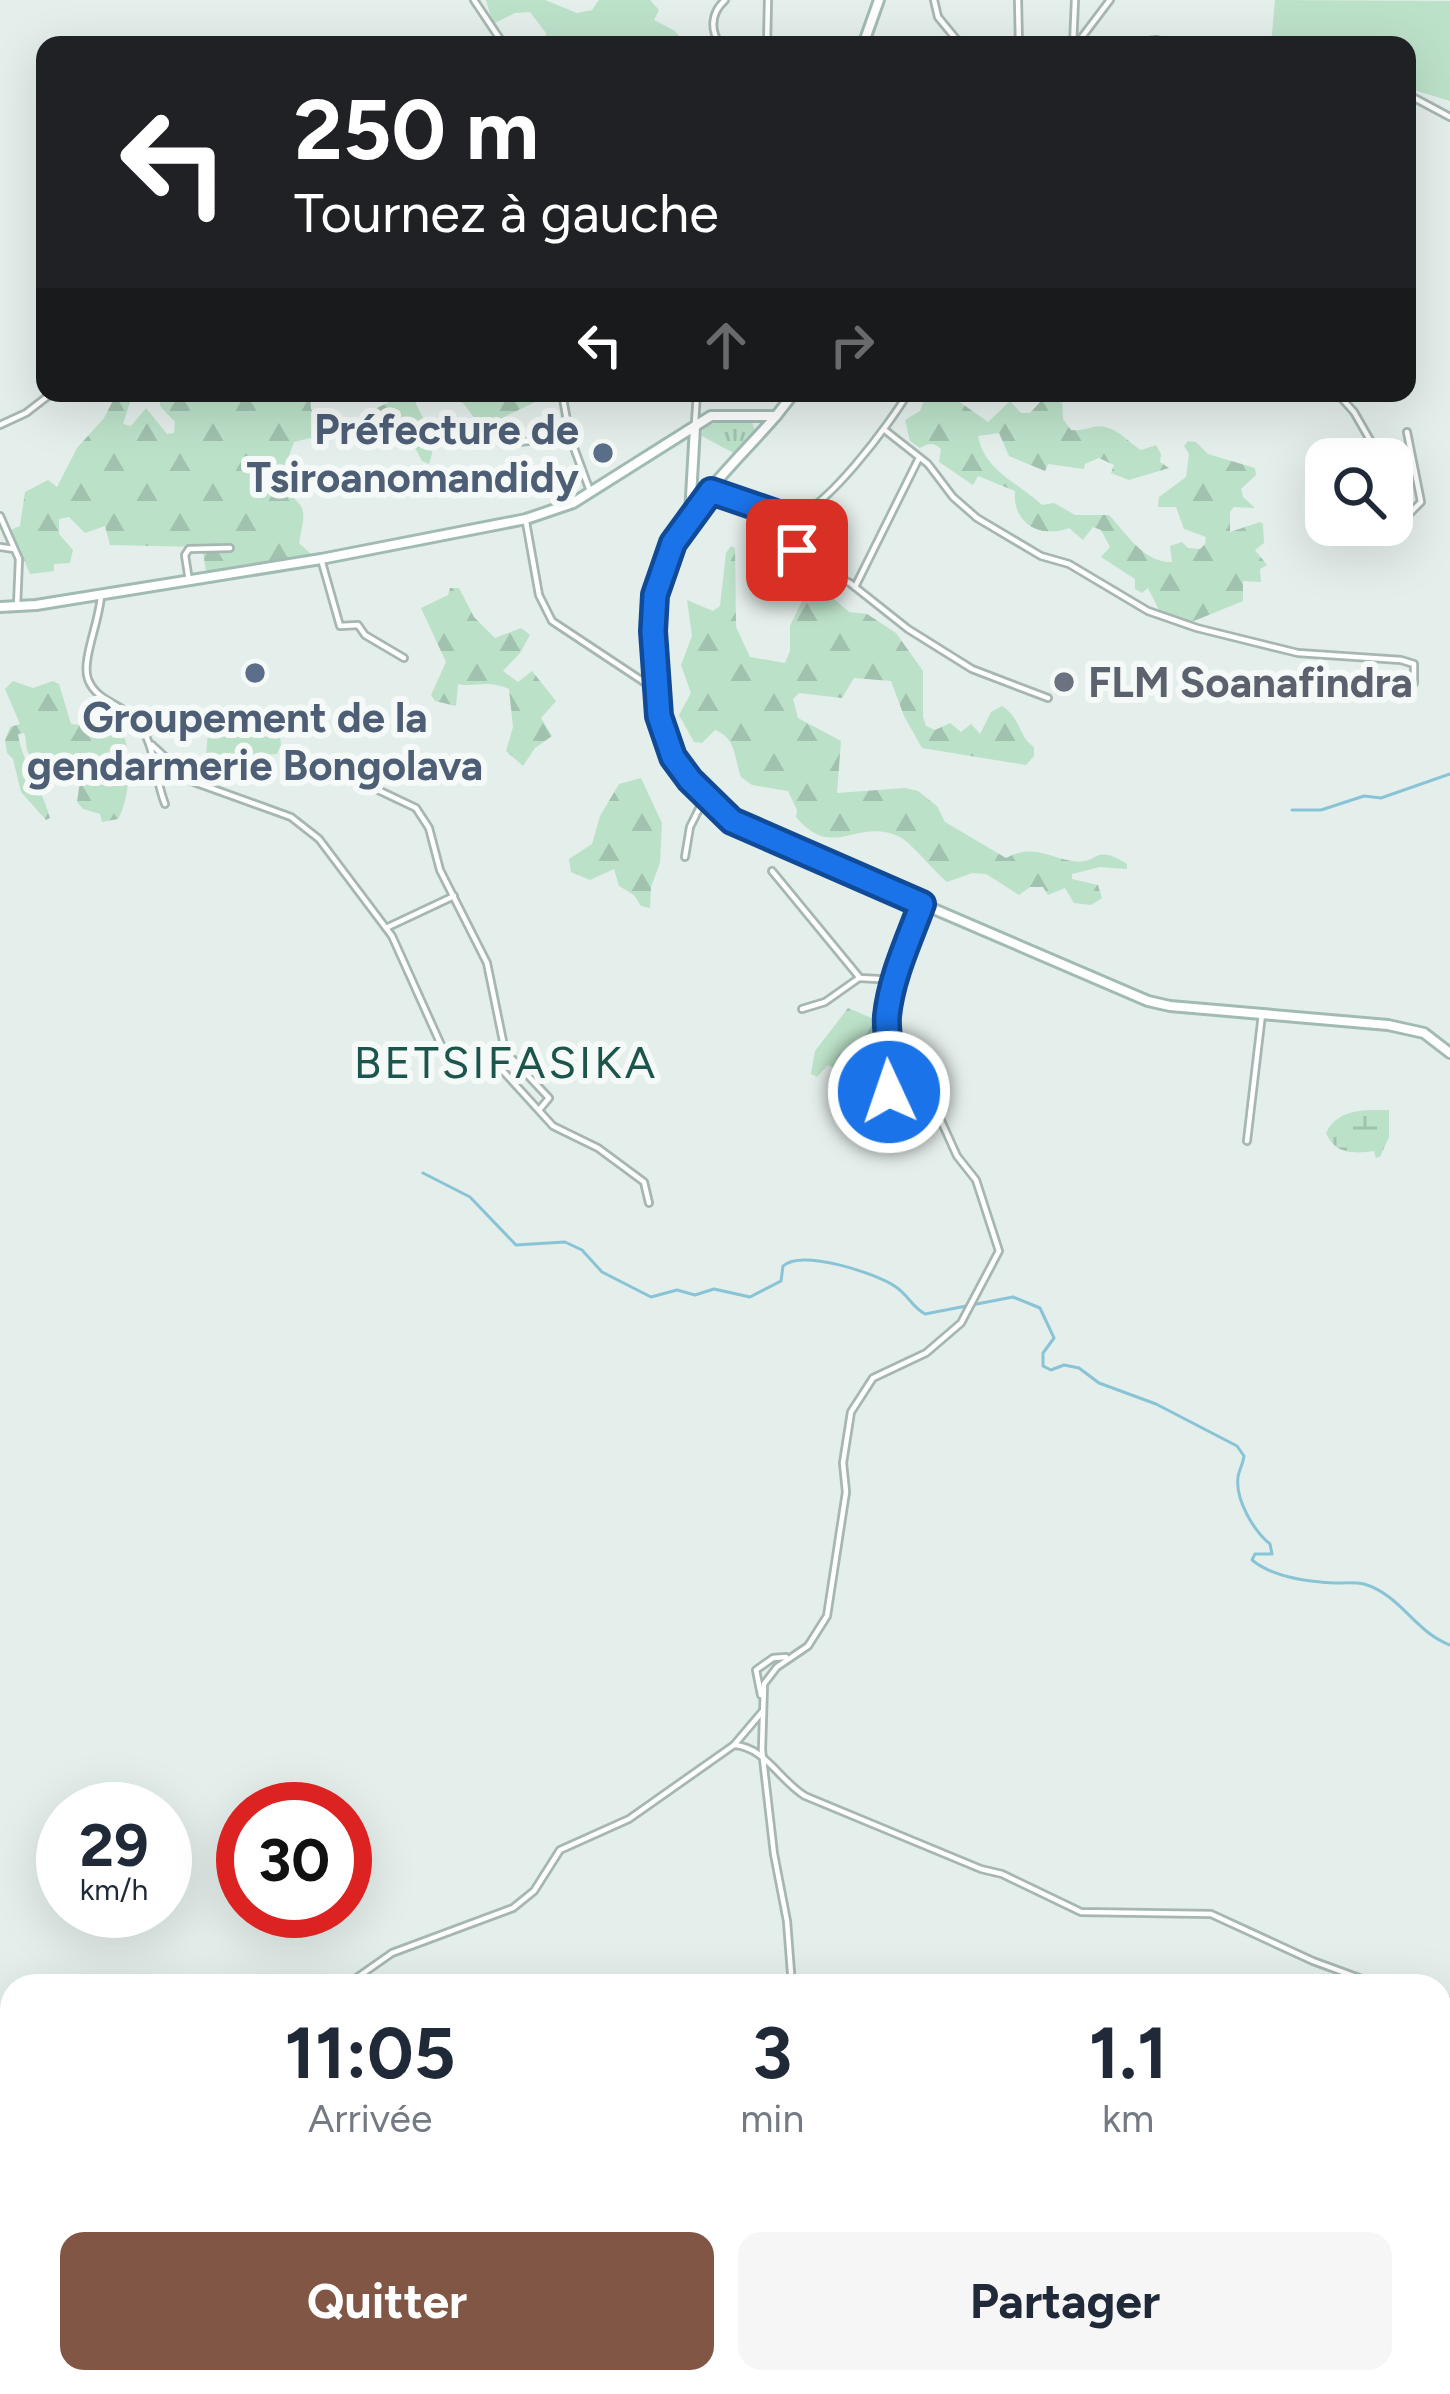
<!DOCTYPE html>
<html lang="fr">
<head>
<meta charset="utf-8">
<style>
	:root { --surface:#fff; --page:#f6f6f7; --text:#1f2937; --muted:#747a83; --accent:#825645 }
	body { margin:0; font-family:Figtree,sans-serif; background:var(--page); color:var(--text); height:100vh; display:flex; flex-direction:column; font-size:45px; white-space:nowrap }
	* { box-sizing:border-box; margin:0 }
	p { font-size:39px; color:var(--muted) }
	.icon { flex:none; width:66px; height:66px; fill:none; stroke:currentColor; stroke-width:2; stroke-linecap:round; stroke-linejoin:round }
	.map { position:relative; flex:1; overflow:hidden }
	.panel { position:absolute; left:0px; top:1974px; width:1452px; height:420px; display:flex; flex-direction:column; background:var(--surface); border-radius:36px 36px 0 0; box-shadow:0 12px 48px #0002 }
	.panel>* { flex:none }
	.top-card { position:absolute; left:36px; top:36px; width:1380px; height:366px; border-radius:24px; box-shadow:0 12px 48px #0002; background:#202124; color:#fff; overflow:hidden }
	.fabs { position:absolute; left:1305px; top:438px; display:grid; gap:24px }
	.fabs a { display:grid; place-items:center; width:108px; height:108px; border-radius:24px; background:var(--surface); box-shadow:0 12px 48px #0002; font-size:60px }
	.speed { position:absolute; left:36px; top:1782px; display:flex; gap:24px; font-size:60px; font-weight:700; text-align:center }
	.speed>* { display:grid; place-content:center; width:156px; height:156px; border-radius:50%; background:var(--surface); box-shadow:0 12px 48px #0002; line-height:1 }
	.speed small { font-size:30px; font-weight:400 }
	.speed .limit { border:18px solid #d22; background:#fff; color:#111 }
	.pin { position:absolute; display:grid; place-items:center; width:102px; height:102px; color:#fff; margin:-51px; border-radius:24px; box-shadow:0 6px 18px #0006 }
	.me { position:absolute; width:132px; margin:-66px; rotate:357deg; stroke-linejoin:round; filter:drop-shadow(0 0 9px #0008) }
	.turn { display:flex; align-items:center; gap:42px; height:252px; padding:0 60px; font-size:54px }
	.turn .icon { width:156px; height:156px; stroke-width:2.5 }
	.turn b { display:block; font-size:84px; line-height:102px }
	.lanes { display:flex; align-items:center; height:114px; padding:0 60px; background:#0003; justify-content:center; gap:60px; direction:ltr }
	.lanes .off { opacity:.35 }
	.eta { display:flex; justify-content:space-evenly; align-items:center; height:204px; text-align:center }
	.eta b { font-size:72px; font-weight:700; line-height:84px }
	.cta { display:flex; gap:24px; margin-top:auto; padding:24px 60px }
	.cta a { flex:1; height:138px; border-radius:24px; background:var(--accent); color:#fff; font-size:48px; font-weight:700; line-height:138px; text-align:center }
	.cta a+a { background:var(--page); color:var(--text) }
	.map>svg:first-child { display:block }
	.green { fill:#bce1c9 }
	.forest { fill:url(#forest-firs) }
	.wetland { fill:url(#wetland-marsh) }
	.park { fill:url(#park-tufts) }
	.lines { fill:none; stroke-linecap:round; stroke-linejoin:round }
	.stream { stroke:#89c4d6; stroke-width:3 }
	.street-casing { stroke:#a6b7b2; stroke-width:10 }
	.secondary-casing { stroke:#a1bbb4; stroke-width:14 }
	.street { stroke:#fff; stroke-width:4.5 }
	.secondary { stroke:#fff; stroke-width:8 }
	.route-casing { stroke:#114b97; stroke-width:30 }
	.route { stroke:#1a73e8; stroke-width:21 }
	.service-dot { fill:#5c6f8a; stroke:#f5faf8; stroke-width:4.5 }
	.worship-dot { fill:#6b7280; stroke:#f5faf8; stroke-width:4.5 }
	.labels { text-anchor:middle; stroke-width:12; stroke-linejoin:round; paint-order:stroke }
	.service-label { font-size:42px; font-weight:bold; fill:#4e5e75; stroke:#f5faf8; text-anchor:end }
	.worship-label { font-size:42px; font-weight:bold; fill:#5b616d; stroke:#f5faf8; text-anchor:start }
	.neighbourhood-label { font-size:45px; letter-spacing:3px; fill:#1c554c; stroke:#f5faf8 }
</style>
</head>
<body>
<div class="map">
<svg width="1450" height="2394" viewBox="0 0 1450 2394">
	<defs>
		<pattern id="forest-firs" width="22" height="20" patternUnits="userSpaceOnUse" patternTransform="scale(3)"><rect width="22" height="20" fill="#bce1c9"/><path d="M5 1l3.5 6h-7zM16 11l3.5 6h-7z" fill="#a1c2ae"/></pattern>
		<pattern id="wetland-marsh" width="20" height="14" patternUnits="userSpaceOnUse" patternTransform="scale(3)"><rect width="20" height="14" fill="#bce1c9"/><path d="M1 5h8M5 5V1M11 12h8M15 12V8" fill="none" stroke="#a1c2ae"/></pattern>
		<pattern id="park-tufts" width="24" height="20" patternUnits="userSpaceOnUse" patternTransform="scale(3)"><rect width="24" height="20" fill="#bce1c9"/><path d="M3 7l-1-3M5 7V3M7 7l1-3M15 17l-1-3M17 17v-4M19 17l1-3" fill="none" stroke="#a1c2ae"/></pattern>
	</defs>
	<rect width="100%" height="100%" fill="#e4eeea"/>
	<g class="green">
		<polygon points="486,0 545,0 577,13 592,10 599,0 650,0 659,10 654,20 675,31 686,45 544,45 546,33 530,12 515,13 493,24"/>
		<polygon points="1275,0 1450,1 1450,101 1407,88 1407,45 1271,45"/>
		<polygon points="210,706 277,709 281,745 277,754 206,757"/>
	</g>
	<g class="forest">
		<path d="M117,393H133L123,424L131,426L146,408L167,434L174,433L175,422L160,406V393H310L311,409L328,437L322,445L310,438L294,442L277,487C308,506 306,508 299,543L312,555L206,571L202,547L110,545L105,526L85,533L69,517L59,519V534L73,550L70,563L54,564V571L30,574L11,530L20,526L25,492L48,480L57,487L77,448L104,418Z"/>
		<path d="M392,393H413C417,419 442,430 429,464L422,461L411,440L376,421L373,410L393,400Z"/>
		<polygon points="456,393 532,393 535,402 502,418 494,432 498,443 494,444 463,403 449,399"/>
		<path d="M927,393H947L988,422L1010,401L1021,413H1030L1042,400L1041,393H1062L1063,419L1071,430C1079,431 1085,429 1093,427C1112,422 1126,440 1141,450L1156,445L1161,454L1160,462L1169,468L1129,480L1111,473L1114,465L1099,458L1085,464L1084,469L1048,464L1045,471L1009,456L999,433L978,436C984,470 1018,483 1042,505L1054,503L1075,515H1109C1127,534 1144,563 1172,562L1170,546L1182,542L1188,548L1200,549L1205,544L1206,537L1184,529L1176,507H1158L1159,497L1186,477L1189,454L1184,446L1188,441L1196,442L1208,454L1255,468L1256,475L1241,489L1243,497L1255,508L1234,507L1230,512V532L1260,522L1263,524L1264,543L1255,550L1267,565L1260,569L1261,582L1243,581V601L1189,623L1159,610L1148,588L1142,593L1135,589V579L1101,557L1110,547L1101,530L1093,527L1083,540L1069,528C1041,539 1012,524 1015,491L978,476L973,485L939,462L941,449C934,442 929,443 920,448L910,441L905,420L920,411Z"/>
		<path d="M731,546L735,548L736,627L750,657L785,663L790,651V626L802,601L825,591L849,612L867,614L896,633L923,671V717L926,726L935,730L950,723L961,732L971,724L980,734L991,712L1002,706C1022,719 1018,737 1034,747V756L1026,765L922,748L904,716L891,681L854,678L842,698L799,693L793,699L798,718L841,741L837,793L905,788L918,791L937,806L945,822L1006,858C1031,844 1046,856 1072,861C1100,866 1092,842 1127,864V869L1100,867L1072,874V879L1098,885L1102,898L1091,905L1074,903L1065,888L1048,895L1043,887H1030L1019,895L986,874L972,873L947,882C934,871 910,842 900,837C857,816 833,862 796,817L797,810L788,791L752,785L741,777C734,759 737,738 715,730L702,743L694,742L679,715L691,693L681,665L692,636L687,600L713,611L720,606L726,553Z"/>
		<path d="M450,588H459L474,617L495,638L521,628L530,635L520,653L503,671L518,682L532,671L556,701L541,718L552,736L535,748L523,766L506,751L513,727L509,689C484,679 475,688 458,684L456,706L435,701L431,695L446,662L421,608L448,595Z"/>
		<path d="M13,681L33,688L53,681L59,684L71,724L79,725L86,714H99C106,719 117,726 122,733C134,752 129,802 118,819L102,822L100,814L83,809L77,802L80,781C64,781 36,770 28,752C25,746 27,739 24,733L18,734C22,762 41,786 50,818L46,820L21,792L13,759L7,753L5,740L10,727L20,724L5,689Z"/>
		<polygon points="641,778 662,823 660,863 651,887 650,908 641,906 634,895 619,886 614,869 590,880 571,872 569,859 592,844 600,816 619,784"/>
		<polygon points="848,1008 874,1019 894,1066 883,1069 879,1059 872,1056 868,1061 873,1068 857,1066 846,1074 828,1065 817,1077 811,1074 815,1051"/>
	</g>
	<path class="wetland" d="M1389,1110V1137L1380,1157L1376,1158L1374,1151C1353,1154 1335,1154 1326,1133C1338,1108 1365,1110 1389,1110Z"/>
	<polygon class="park" points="728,419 751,420 756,433 737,455 702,436 703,427"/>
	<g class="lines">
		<g class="stream">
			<polyline points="1292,810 1321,810 1364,796 1381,798 1450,774"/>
			<path d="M423,1173L470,1197L516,1245L565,1242L582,1250L602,1272L651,1297L677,1290L695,1295L714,1289L750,1297L781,1281L783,1266C802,1249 876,1273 896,1287C908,1295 912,1307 925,1314L1013,1297L1040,1308L1054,1338L1043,1353V1366L1051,1370L1064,1365L1079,1368L1099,1383L1156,1404L1237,1446L1244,1456C1243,1464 1239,1470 1238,1477C1235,1500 1254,1531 1270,1544L1272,1554H1255L1252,1560C1273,1577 1308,1582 1335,1583C1344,1583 1356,1582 1364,1584C1401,1595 1415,1632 1450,1645"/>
			<polyline points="1440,2157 1450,2148"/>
			<path d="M1079,2382C1115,2393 1158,2390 1194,2382"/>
			<polyline points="1202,2382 1219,2394"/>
			<polyline points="1306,2382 1311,2394"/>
			<polyline points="931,2394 934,2382"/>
			<polyline points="1253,2394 1292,2382"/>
		</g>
		<defs>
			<g id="street">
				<polyline points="474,0 504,45"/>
				<polyline points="934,0 938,17 961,45"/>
				<polyline points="1018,0 1019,45"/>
				<path d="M720,45C710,29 711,13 725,0"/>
				<polyline points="767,45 768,0"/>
				<polyline points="1073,45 1075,0"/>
				<polyline points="1076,45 1110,0"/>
				<polyline points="1113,45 1157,40 1176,45"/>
				<polyline points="1407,94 1450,117"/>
				<polyline points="562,393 570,437 590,491"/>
				<polyline points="1337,393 1354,412 1381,459"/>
				<polyline points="695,423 697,393"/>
				<polyline points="0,425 26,413 52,393"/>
				<polyline points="886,431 928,464 953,497 977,518 1041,556 1069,564 1148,611 1197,628 1298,653 1401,660 1414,664 1414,683"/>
				<polyline points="518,442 570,437"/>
				<path d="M711,491C735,500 768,519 793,516C824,513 892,421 908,393"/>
				<polyline points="1392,498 1408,515 1421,502 1407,432"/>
				<polyline points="0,516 19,559 17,606"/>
				<polyline points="787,517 790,537 809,563 850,583 908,629 972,669 1048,698"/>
				<polyline points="526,522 539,595 552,621 656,690"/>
				<polyline points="0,547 14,549"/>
				<polyline points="321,559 340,626 358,625 365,635 404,658"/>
				<polyline points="189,581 185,555 189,549 230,548"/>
				<polyline points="855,587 918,460"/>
				<path d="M101,595C100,620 81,661 88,679C96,702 124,704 138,722C156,747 154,776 165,804"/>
				<polyline points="152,745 191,781 291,817 319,839 392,936 442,1047 451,1054 503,1071 553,1126 598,1148 644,1182 649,1203"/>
				<polyline points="409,772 370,758 362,759 358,765 362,775 376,789 416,808 429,828 440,870 487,963 505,1051 549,1098 539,1110"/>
				<polyline points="685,857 690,827 705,797"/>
				<polyline points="772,871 860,978 895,980 923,904"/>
				<polyline points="386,928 454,896"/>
				<polyline points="802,1009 825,1002 859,978"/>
				<polyline points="1247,1141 1262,1014"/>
				<polyline points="761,1695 756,1670 773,1658 786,1657"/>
				<path d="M734,1745C765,1747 779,1780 805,1796L981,1869L1002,1874L1081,1912L1211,1914L1313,1961L1381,1986"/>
				<polyline points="345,1986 392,1953 513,1908 534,1891 560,1850 629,1819 734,1745 762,1712"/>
				<polyline points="792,1986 787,1921 774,1854 762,1750 764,1684 777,1667 808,1646 827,1616 846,1492 843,1463 851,1412 873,1378 926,1353 961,1323 999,1251 976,1180 957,1156 938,1114 923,1101 889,1092 896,1069 887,1038 895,980"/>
				<polyline points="1440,1999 1450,2001"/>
				<polyline points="0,2121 12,2115"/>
			</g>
			<g id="secondary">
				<polyline points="863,45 879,0"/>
				<path d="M776,416C737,461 685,507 663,563C652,592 652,624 654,654C660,740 675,795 759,834L1148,1001L1170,1006L1388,1025L1424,1033L1450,1053"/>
				<polyline points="690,514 695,427"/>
				<polyline points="0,607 36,605 321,559 526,519 573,503 711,416 776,416 794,393"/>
			</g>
		</defs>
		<use href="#street" class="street-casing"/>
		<use href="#secondary" class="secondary-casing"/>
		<use href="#street" class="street"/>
		<use href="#secondary" class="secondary"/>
	</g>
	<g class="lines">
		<defs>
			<path id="route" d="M797,550L787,517L711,491L673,543L655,595L653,631L659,716L673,757L690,780L732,821L922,904C909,940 891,977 887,1016C885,1044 898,1064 889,1092"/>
		</defs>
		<use href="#route" class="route-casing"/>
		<use href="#route" class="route"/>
	</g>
	<g class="service-dot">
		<circle cx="603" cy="453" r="12"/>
		<circle cx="255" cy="673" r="12"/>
	</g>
	<circle class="worship-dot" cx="1064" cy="682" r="12"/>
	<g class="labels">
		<g class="service-label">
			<text x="579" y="444">Préfecture de<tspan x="579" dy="48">Tsiroanomandidy</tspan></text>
			<text x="255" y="732" text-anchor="middle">Groupement de la<tspan x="255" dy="48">gendarmerie Bongolava</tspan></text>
		</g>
		<g class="worship-label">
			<text x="1088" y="697">FLM Soanafindra</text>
		</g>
		<g class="neighbourhood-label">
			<text x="506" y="1078">BETSIFASIKA</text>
		</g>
	</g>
</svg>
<div class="fabs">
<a><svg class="icon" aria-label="search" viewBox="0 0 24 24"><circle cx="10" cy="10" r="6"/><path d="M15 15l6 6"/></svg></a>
</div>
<div class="speed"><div>29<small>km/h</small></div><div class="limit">30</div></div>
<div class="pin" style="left:797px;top:550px;background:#d93025"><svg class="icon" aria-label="arrive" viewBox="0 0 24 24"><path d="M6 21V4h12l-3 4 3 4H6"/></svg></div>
<svg class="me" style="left:889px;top:1092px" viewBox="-20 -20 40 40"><circle r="17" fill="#1a73e8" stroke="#fff" stroke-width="3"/><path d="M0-11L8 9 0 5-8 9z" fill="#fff"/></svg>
<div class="top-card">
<div class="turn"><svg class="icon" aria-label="left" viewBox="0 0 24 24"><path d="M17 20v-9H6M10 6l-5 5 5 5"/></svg><div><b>250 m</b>Tournez à gauche</div></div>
<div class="lanes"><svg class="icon" aria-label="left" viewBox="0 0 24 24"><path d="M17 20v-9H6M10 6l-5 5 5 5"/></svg><svg class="icon off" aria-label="ahead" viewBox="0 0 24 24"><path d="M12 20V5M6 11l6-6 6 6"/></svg><svg class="icon off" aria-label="right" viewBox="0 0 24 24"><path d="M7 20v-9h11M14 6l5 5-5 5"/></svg></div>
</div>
<section class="panel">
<div class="eta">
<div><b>11:05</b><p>Arrivée</p></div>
<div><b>3</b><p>min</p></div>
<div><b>1.1</b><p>km</p></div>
</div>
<div class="cta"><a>Quitter</a><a>Partager</a></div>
</section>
</div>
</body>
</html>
